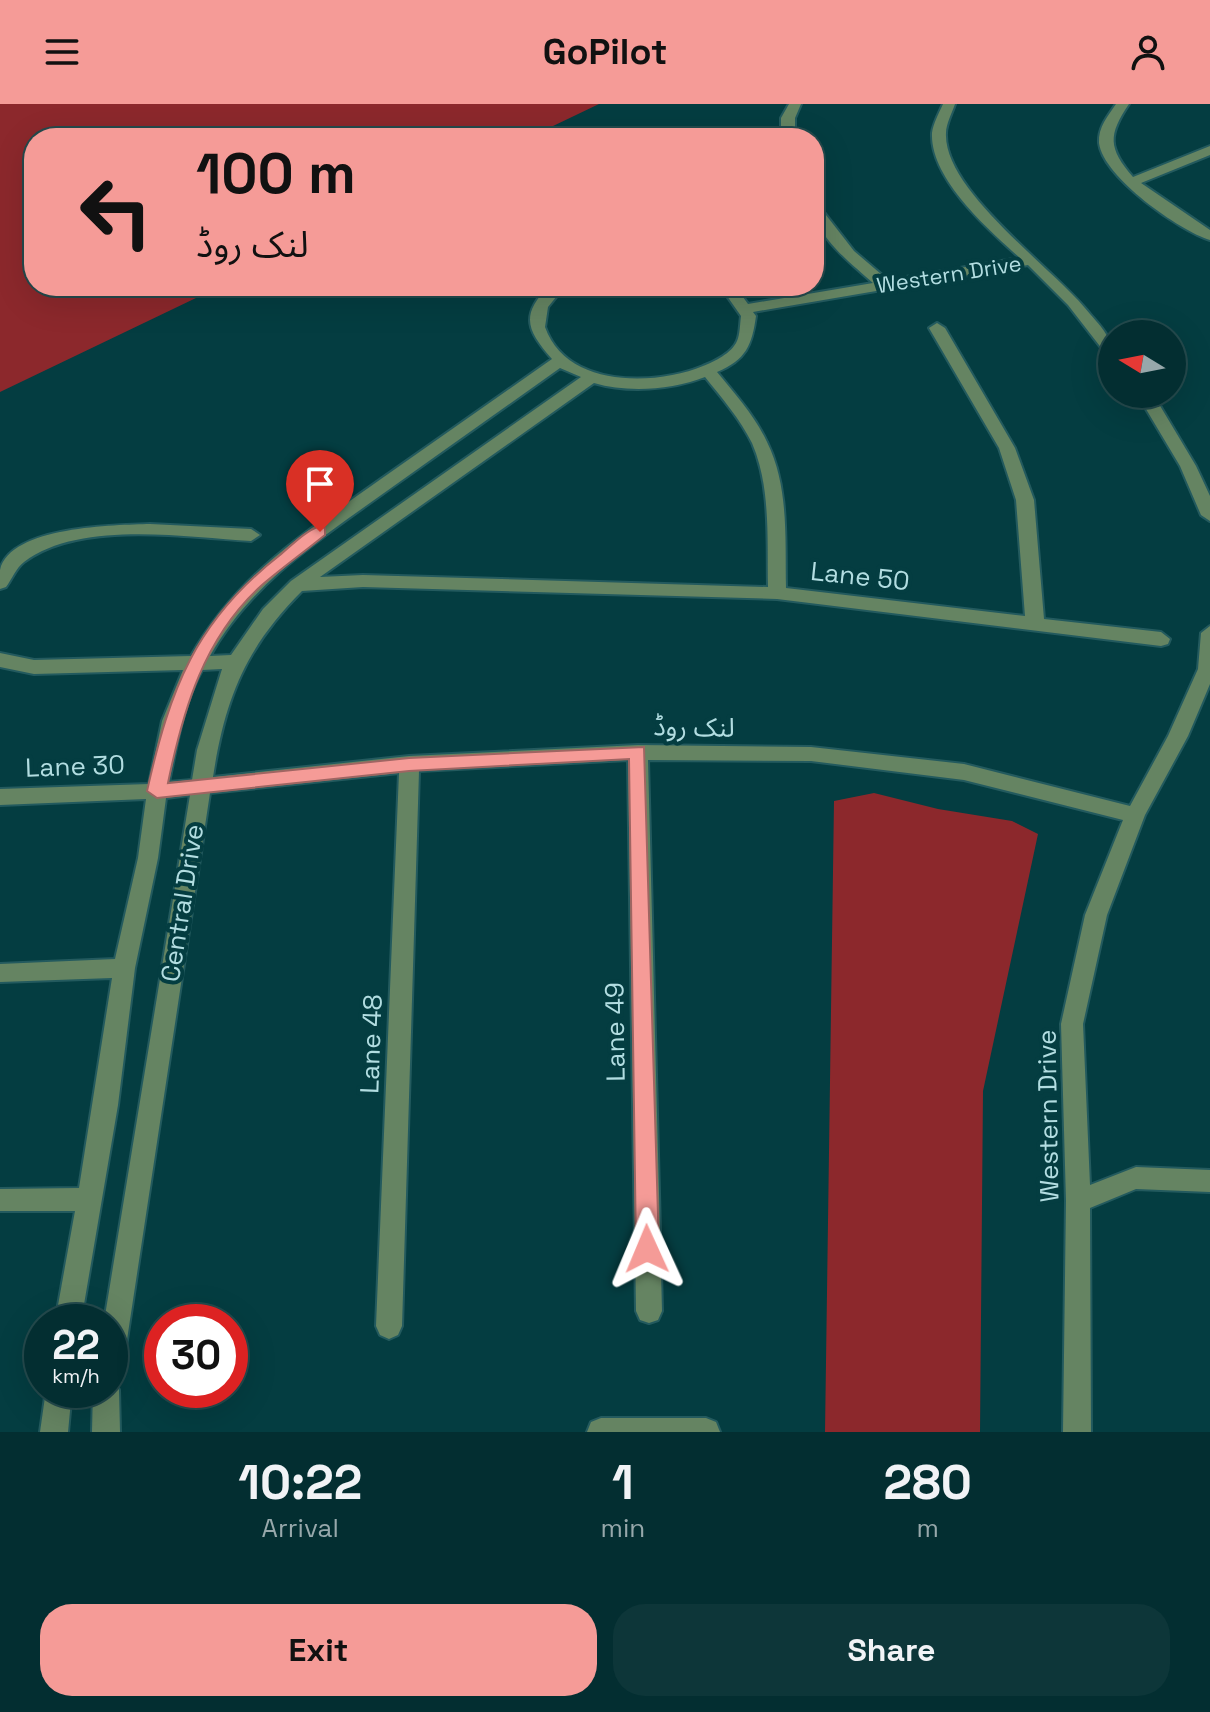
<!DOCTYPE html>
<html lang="en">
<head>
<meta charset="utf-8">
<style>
	:root { --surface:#032e31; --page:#0d3639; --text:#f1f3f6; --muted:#97a8ab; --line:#244a4d; --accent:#f59b97 }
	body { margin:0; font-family:"Space Grotesk","Noto Sans Arabic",sans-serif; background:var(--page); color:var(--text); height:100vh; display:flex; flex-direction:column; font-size:30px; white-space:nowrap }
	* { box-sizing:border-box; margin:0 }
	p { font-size:26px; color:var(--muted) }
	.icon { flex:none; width:44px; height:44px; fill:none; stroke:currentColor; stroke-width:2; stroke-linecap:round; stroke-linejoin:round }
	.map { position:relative; height:1328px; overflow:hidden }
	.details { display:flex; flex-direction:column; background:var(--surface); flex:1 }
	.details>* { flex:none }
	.hud { position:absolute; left:24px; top:24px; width:800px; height:168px; border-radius:32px; box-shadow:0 8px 32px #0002,0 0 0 2px var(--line); background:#f59b97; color:#111; overflow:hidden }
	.needle { width:52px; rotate:280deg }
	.fabs { position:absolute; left:1098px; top:216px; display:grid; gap:16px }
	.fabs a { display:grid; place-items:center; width:88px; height:88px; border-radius:50%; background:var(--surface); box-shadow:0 8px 32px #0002,0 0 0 2px var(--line); font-size:40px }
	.speed { position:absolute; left:24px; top:1200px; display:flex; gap:16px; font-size:40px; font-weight:700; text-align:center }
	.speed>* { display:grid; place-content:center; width:104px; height:104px; border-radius:50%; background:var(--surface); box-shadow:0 8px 32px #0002,0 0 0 2px var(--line); line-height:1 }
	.speed small { font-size:20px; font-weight:400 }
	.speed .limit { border:12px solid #d22; background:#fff; color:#111 }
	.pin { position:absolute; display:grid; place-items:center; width:68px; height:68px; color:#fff; margin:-82px -34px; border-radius:50% 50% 50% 0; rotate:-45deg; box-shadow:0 0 8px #0007 }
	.pin .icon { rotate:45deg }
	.me { position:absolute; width:88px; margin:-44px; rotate:359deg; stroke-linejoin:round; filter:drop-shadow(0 0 6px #0008) }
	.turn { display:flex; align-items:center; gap:28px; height:168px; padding:0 40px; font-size:36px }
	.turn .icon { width:104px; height:104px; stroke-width:2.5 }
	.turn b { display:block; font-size:56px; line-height:68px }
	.eta { display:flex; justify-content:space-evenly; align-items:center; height:136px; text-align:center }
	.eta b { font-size:48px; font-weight:600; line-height:56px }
	.action { display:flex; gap:16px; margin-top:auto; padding:16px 40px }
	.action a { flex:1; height:92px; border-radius:32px; background:var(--accent); color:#111; font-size:32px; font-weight:600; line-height:92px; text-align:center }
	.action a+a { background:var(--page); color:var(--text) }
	header { display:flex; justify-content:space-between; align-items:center; height:104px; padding:0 40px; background:var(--accent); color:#111; font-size:36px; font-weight:600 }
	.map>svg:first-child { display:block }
	.green { fill:#8c282c }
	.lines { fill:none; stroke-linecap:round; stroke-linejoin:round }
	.minor-casing { stroke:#235a5e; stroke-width:4 }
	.minor { fill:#658462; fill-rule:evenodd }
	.route { fill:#f59b97; stroke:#9f6562; stroke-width:2 }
	.labels { text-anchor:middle; stroke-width:8; stroke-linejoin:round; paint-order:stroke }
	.far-street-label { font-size:22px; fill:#b2dde1; stroke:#043d41 }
	.street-label { font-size:26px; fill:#b2dde1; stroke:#043d41 }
</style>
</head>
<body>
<header><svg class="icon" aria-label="menu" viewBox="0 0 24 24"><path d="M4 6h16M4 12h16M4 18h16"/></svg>GoPilot<svg class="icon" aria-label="person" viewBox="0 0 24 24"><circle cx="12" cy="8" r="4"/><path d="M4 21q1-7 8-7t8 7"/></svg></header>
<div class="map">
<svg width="1210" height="1328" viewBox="0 0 1210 1328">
	<rect width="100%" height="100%" fill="#043d41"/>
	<g class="green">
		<polygon points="0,0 599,0 528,34 34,34 34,182 221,182 0,288"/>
		<polygon points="874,689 938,705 1012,717 1038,730 983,987 980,1328 825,1328 834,697"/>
	</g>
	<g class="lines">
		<defs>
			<g id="minor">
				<polygon points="789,0 801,0 795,14 795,34 781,34 781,14"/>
				<path d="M943,0H955C952,9 946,20 946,29C943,87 1055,165 1090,210C1102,224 1112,233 1112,252L1106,250L1068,201L1028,161L753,208L756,212C752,241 746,256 717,268C735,290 755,312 767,338C789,382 785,436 786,484L1025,512L1016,396L999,344L929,224L937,219L945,224L1015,344L1034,396L1044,515L1161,528L1170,535L1168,540L1161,542L777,495L363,483L302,487C245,544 225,595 213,673L409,652L638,641L811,643L964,660L1130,702L1168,632L1198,565L1201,529L1210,522V580L1188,632L1145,711L1107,811L1083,920L1090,1081L1136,1063L1210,1066V1088L1136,1085L1090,1104L1091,1328H1063L1066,1097L1061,920L1085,811L1123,716L964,676L811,657L648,656L662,1207L658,1216L649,1219L640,1216L636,1207L628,656L419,667L402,1222L398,1231L389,1235L380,1231L376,1222L399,669L210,689L123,1262L119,1271L111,1275L115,1277L119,1286L120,1328H92L93,1286H110V1218H104L190,691L166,694L158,754L135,864L118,1001L81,1218H55L75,1107H0V1085L79,1084L112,874L0,878V860L115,855L138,754L146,695L0,701V685L149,680L162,617L183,566L34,570L0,563V549L34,556L191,552C239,469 305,429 381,375C438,335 495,295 552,255C528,227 519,212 549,182H565L548,203L545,223C566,284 655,282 703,262C714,258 732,249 737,237C740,231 740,219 741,212L720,182H735L748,200L873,179C851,159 814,132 814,101L819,102L854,147L888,176L1020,154C989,126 930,75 932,29C933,20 939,9 943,0ZM560,264L581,273L291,477L263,505L231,551L210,552C252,477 323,433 391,384C447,344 504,304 560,264ZM705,273C722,294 740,315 752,339C771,383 767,436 768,483L363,471L320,473L594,279C628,289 671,286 705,273ZM222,565L197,646L192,676L169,678C177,640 183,600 202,566Z"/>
				<path d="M1116,0H1129C1108,31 1108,44 1133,73L1210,42V51L1141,79L1210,126V136C1180,127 1103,73 1099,39C1098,23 1108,12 1116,0Z"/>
				<polygon points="1137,290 1153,290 1196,362 1210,392 1210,417 1201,411 1180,362"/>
				<path d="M150,420L251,425L260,431L251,437C185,433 79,416 24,458C16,464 12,475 6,483L0,485C0,479 0,472 0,466C10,422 116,421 150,420Z"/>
				<polygon points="46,1286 72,1286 68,1328 40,1328"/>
				<polygon points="601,1314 706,1314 716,1318 720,1328 587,1328 591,1318"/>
			</g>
		</defs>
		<use href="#minor" class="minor-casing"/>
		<use href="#minor" class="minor"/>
	</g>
	<path class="route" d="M320,422L325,424V431C304,448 282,464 262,481C204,533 183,606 168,679L409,654L644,643L659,1145L655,1153L647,1156L639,1153L636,1145L629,655L409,667L157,694L147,687C170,585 195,517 280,451C292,441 305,427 320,422Z"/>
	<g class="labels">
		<g class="far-street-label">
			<text transform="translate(949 170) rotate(-9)" y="8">Western Drive</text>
		</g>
		<g class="street-label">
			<text transform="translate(860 472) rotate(6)" y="9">Lane 50</text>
			<text transform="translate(694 623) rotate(1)" y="9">لنک روڈ</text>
			<text transform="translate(75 662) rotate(-2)" y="9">Lane 30</text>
			<text transform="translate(182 799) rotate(-81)" y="9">Central Drive</text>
			<text transform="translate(615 928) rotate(-91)" y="9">Lane 49</text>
			<text transform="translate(371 940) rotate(-88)" y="9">Lane 48</text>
			<text transform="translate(1048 1012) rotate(-91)" y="9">Western Drive</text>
		</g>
	</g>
</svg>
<div class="fabs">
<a><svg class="needle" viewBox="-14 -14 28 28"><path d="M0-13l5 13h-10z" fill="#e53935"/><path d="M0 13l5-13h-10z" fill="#97a8ab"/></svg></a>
</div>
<div class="speed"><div>22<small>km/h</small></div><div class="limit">30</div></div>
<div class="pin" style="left:320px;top:428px;background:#d93025"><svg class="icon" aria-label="arrive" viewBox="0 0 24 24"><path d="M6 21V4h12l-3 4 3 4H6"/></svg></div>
<svg class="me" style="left:647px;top:1145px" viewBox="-20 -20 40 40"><path d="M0-17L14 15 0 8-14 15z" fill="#f59b97" stroke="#fff" stroke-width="4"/></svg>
<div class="hud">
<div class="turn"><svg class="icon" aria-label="left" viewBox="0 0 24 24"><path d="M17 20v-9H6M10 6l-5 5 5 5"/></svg><div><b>100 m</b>لنک روڈ</div></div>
</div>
</div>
<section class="details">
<div class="eta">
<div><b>10:22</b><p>Arrival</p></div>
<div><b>1</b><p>min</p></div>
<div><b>280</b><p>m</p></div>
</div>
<div class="action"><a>Exit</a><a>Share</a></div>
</section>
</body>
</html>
